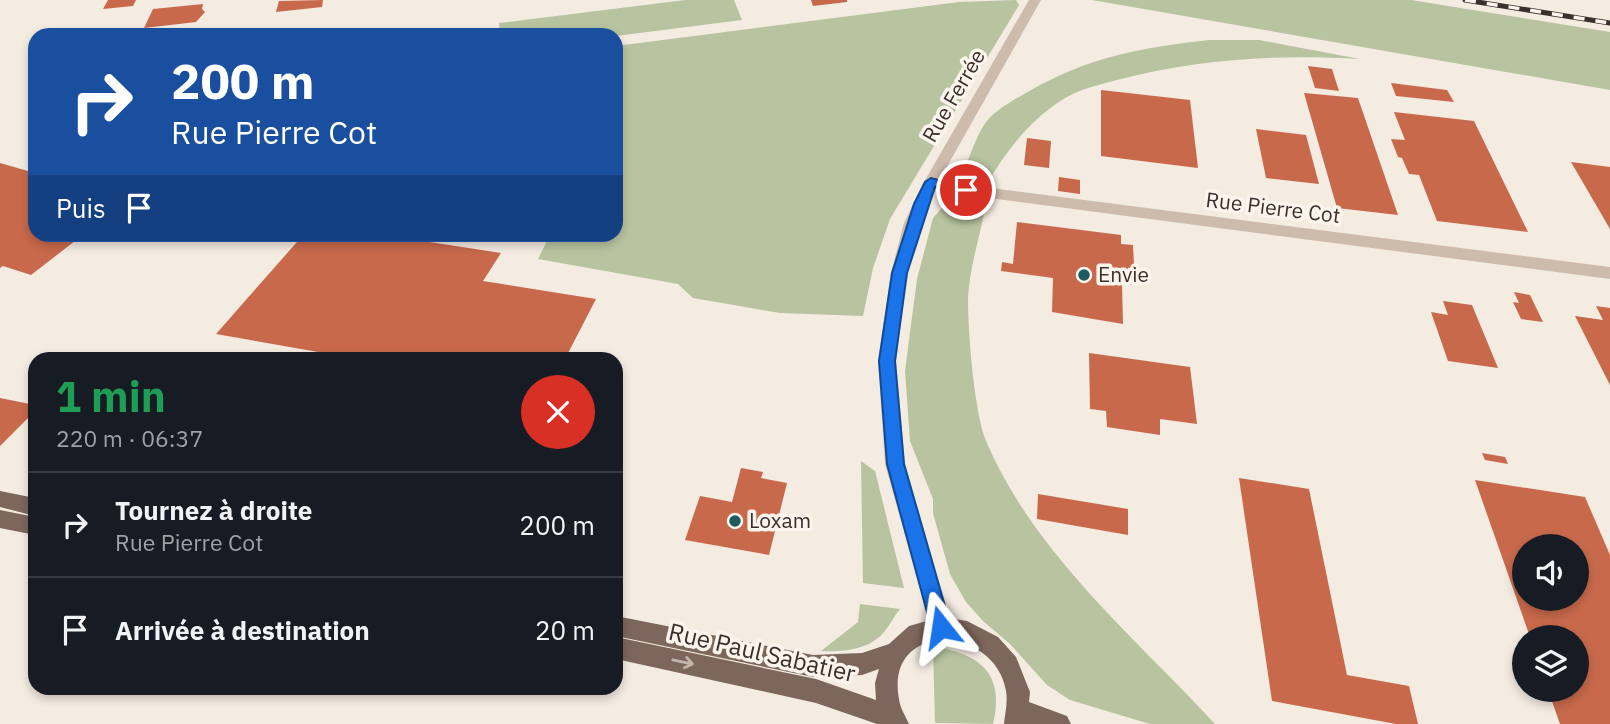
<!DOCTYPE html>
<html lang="fr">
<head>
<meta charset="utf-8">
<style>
	:root { --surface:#171b24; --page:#242831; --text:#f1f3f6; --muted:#9ea1a6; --line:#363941 }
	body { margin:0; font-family:"IBM Plex Sans",sans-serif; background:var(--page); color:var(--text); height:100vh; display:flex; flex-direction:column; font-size:26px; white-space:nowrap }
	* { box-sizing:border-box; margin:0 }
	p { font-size:23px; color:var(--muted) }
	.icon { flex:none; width:38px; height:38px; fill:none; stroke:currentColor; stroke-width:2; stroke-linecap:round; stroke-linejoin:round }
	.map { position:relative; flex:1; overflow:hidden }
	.drawer { position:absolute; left:28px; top:352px; width:595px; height:343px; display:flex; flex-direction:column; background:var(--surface); border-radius:21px; box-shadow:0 4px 10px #0003 }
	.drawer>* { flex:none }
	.guide { position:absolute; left:28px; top:28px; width:595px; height:214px; border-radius:21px; box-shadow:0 4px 10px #0003; background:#1a4fa0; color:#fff; overflow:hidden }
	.buttons { position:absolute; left:1512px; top:534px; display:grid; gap:14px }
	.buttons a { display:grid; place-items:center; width:77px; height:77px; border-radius:50%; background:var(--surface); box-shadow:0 4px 10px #0003; font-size:35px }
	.pin { position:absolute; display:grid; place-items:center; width:60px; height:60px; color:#fff; margin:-30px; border:4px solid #fff; border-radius:50%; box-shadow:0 2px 7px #0007 }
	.me { position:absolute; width:77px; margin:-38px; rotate:345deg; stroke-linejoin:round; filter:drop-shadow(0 0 5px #0008) }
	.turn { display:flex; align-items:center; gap:24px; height:147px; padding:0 28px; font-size:32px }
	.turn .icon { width:91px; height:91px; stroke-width:2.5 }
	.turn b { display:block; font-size:49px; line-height:60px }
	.then { display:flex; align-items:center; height:66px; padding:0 28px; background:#0003; gap:14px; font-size:26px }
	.round { display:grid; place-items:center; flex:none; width:74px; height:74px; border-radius:37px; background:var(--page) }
	.headline { display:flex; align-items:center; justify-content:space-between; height:119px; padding:0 28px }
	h1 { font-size:42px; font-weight:800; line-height:52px; color:#1e9e55 }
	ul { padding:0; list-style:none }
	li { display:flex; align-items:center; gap:21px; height:105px; padding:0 28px; border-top:2px solid var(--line) }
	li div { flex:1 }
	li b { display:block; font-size:26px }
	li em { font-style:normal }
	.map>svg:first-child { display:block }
	.green { fill:#b8c4a0 }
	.building { fill:#c8694b; fill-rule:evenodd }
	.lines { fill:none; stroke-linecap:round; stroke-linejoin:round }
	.minor { fill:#cdbbac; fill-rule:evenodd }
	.major { fill:#7d675c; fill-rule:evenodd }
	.rail-casing { stroke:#3b302b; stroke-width:5 }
	.rail { stroke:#fbf5ee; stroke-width:3.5; stroke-dasharray:11; stroke-linecap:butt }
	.oneway { stroke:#c2b5ac }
	.route { fill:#1a73e8; stroke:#114b97; stroke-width:2 }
	.poi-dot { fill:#1f5a5e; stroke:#fbf5ee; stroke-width:2.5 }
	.labels { text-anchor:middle; stroke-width:7; stroke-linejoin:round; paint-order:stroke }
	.street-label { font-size:21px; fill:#3b302b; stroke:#fbf5ee }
	.poi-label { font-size:21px; fill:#3b302b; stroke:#fbf5ee; text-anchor:start }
	.near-street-label { font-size:24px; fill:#3b302b; stroke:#fbf5ee }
</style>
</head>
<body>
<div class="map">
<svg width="1610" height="724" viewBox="0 0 1610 724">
	<rect width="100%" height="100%" fill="#f4ebe1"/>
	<g class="green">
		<polygon points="685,0 734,0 742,20 616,36 500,35 499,23"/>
		<polygon points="1016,0 1019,5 890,219 873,268 863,316 780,313 693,298 678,284 538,259 550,235 616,234 616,46 959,2"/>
		<polygon points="1092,0 1411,0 1610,32 1610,90"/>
		<path d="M1209,40H1259L1360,59C1277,54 1198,59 1117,80C1099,85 1078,89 1062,100C1030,120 1007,150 988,182L968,160C973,148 977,136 984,125C992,112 1012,101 1026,93C1087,57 1140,48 1209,40Z"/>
		<path d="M980,200L986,205C980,236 969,269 968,299C968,333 974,411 986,441C1035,555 1133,635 1215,724H1150L1070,700L1047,685L1010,644L983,621L966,602L950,574L933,513V499L910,441L905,371L917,279L933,218L942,208L955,202Z"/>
		<polygon points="861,461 875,471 904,588 863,583"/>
		<path d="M860,604L900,609C894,616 890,625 884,632C870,650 841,652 821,651L858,622Z"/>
		<path d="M933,647C980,653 1005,674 993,724L935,723Z"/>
	</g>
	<g class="building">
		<polygon points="108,0 136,0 133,6 103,9"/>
		<polygon points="323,0 322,7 276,12 279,1"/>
		<polygon points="811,0 847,0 847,2 813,6"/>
		<polygon points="203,4 202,9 205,12 196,22 144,28 153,9"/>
		<polygon points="1308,66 1332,69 1339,91 1315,88"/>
		<polygon points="1391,83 1447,90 1454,102 1396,96"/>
		<polygon points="1101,90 1190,100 1198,168 1101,156"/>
		<polygon points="1304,93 1358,98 1398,215 1337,208"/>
		<polygon points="1394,112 1474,121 1528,232 1437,221 1419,175 1409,174 1402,158 1398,157 1391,139 1405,140"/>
		<polygon points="1256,129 1306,135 1319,184 1266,178"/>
		<polygon points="1027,138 1051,141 1049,168 1024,165"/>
		<polygon points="1571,162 1610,167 1610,229"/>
		<polygon points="0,163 35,173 35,234 84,234 31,275 3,266 0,268"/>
		<polygon points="1059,177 1080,180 1080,194 1058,191"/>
		<polygon points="1017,222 1121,235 1121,244 1133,245 1135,285 1122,284 1123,324 1052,312 1053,278 1001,271 1002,262 1013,264"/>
		<polygon points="304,234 378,234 501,253 483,281 596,299 565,359 358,359 216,334"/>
		<polygon points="1514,292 1530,295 1543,322 1521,319 1513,302 1519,303"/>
		<polygon points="1443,301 1472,305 1498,368 1448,361 1431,312 1448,315"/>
		<polygon points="1596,306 1610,308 1610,385 1575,316 1603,320"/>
		<polygon points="1089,353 1190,367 1197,424 1160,419 1160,435 1107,427 1106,411 1090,409"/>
		<polygon points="0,398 35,405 35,411 0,446"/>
		<polygon points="1482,453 1505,457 1508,464 1485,460"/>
		<polygon points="741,468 763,472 761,478 787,483 769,555 685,540 700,496 732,502"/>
		<polygon points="1239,478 1309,489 1347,675 1409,686 1418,724 1396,724 1272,701"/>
		<path d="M1475,480L1585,497L1610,555V724H1560L1548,690H1577V637H1530ZM1524,546H1577V598H1524Z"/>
		<polygon points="1038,494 1128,509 1128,535 1037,519"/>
	</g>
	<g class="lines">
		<polygon class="minor" points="1029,0 1041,0 940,179 966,185 1610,267 1610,279 966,195 936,188 920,223 907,273 896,361 905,464 952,627 949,634 941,637 933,634 885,464 878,361 891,273 904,223 924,182"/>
		<g class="major">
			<polygon points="0,491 35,498 35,516 0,507"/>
			<polygon points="0,510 35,517 35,535 0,528"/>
			<path d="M616,616L813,655L862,653L889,644L909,626L941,617L967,621L998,637L1016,657L1030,692L1029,702L1067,716L1071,724H1004C1005,714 1008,701 1006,691C995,624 884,620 899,699C900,708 905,715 909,724H877L816,703L616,659V637L816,679L876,700L875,683L879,669L862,675L813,677L616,636Z"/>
		</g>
		<defs>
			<polyline id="rail" points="1465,0 1610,23"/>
		</defs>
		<use href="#rail" class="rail-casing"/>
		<use href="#rail" class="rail"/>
	</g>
	<defs><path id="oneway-shaft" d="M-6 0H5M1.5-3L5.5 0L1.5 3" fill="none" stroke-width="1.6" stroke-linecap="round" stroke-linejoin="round" transform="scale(1.75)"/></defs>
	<use class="oneway" href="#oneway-shaft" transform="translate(683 662) rotate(12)"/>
	<polygon class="route" points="931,178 973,190 966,194 935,187 907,273 895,361 904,464 951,627 948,634 941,637 934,634 931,627 887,464 879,361 892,273 914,204 925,182"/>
	<g class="poi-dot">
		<circle cx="1084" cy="275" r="7"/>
		<circle cx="735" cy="521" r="7"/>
	</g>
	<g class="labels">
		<g class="street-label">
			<text transform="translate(954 96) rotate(-60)" y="7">Rue Ferrée</text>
			<text transform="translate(1273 208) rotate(7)" y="7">Rue Pierre Cot</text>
		</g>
		<g class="poi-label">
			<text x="1098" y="282">Envie</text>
			<text x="749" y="528">Loxam</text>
		</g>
		<g class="near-street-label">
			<text transform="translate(762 653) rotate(13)" y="8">Rue Paul Sabatier</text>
		</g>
	</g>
</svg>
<div class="buttons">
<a><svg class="icon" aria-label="sound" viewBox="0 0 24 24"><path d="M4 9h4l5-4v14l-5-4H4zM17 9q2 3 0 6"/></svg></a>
<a><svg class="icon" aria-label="layers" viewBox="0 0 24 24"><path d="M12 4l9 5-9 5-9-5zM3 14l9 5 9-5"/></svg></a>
</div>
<div class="pin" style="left:966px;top:190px;background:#d93025"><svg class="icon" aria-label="arrive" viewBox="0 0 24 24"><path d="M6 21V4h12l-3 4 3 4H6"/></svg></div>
<svg class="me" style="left:941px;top:627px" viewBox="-20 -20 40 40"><path d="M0-17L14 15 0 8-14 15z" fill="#1a73e8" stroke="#fff" stroke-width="4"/></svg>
<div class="guide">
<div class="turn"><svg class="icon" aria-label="right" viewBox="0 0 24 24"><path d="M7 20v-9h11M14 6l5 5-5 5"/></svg><div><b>200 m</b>Rue Pierre Cot</div></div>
<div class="then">Puis<svg class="icon" aria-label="arrive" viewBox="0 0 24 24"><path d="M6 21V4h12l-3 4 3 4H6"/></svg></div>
</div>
<section class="drawer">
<div class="headline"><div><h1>1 min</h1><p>220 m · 06:37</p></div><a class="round" style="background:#d93025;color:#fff"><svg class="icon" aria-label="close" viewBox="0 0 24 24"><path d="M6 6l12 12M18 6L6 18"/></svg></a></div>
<ul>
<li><svg class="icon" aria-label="right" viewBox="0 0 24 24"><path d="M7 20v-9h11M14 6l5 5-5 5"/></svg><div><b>Tournez à droite</b><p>Rue Pierre Cot</p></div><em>200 m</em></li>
<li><svg class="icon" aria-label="arrive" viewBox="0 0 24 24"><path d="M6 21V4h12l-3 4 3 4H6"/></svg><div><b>Arrivée à destination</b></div><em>20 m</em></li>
</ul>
</section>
</div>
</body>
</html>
